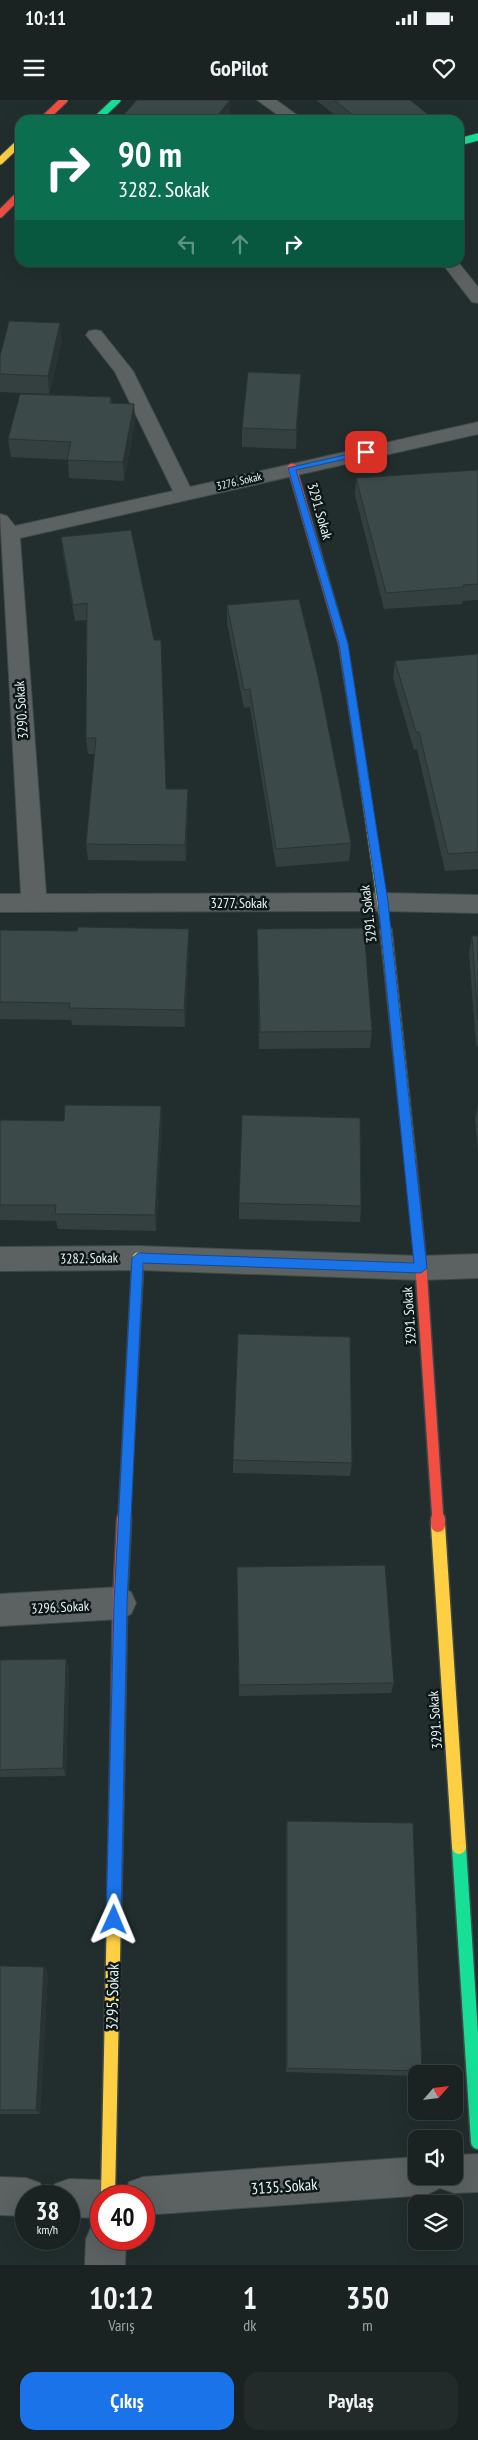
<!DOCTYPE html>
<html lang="tr">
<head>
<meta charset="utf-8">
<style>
	:root { --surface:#1a2222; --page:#232a2a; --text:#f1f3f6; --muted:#9fa4a5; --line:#383f40; --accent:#1a73e8 }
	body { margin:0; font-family:"PT Sans Narrow",sans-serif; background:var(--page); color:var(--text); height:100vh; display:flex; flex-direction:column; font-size:19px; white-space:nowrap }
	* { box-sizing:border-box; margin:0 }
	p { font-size:16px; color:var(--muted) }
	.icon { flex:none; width:28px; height:28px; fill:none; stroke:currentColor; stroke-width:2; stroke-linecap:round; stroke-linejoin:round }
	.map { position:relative; height:2165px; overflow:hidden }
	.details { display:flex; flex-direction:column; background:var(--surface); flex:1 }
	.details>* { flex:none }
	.hud { position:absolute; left:15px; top:15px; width:449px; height:152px; border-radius:15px; box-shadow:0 5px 20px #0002,0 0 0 1px var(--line); background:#0b6e4f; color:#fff; overflow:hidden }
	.needle { width:32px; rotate:62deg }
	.controls { position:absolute; left:408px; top:1965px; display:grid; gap:10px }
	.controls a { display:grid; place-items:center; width:55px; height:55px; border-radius:10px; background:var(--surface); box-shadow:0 5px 20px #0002,0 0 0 1px var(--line); font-size:25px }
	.speed { position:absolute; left:15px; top:2085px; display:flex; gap:10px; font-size:25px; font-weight:700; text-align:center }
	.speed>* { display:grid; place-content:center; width:65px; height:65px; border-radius:50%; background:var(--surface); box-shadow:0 5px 20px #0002,0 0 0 1px var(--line); line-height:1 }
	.speed small { font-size:12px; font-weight:400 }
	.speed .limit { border:8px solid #d22; background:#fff; color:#111 }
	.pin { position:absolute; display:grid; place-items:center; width:42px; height:42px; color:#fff; margin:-21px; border-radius:10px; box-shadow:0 2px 8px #0006 }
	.me { position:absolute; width:55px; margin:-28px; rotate:1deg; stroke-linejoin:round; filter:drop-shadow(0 0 4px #0008) }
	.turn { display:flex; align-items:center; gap:18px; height:105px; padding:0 20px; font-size:22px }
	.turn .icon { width:65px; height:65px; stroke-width:2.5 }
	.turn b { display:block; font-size:35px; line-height:42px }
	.lanes { display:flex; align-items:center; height:48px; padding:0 20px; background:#0003; justify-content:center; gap:25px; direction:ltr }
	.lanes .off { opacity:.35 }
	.eta { display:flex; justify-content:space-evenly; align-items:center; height:85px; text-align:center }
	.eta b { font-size:30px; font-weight:700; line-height:35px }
	.action { display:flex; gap:10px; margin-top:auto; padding:10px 20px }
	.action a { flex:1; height:58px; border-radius:15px; background:var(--accent); color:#fff; font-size:20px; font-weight:700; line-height:58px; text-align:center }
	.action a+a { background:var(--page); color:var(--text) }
	.status { display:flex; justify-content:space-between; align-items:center; height:35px; padding:0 25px; background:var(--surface); direction:ltr }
	.status svg { height:14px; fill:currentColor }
	header { display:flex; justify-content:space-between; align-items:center; height:65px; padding:0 20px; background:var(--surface); font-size:22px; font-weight:700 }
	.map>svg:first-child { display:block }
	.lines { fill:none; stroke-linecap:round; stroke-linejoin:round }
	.street-casing { stroke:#3f4949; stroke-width:2 }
	.fast-far1-casing { stroke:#3f4949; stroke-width:9 }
	.fast-casing { stroke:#3f4949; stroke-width:17 }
	.slow-far3-casing { stroke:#3f4949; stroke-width:9 }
	.slow-far2-casing { stroke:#3f4949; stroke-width:11 }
	.slow-far1-casing { stroke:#3f4949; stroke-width:14 }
	.slow-casing { stroke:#3f4949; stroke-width:17 }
	.jam-far3-casing { stroke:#3f4949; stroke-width:9 }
	.jam-far2-casing { stroke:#3f4949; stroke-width:11 }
	.jam-far1-casing { stroke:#3f4949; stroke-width:14 }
	.jam-casing { stroke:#3f4949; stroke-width:17 }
	.street { fill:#5c6262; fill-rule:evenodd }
	.fast-far1 { stroke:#16e098; stroke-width:7 }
	.fast { stroke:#16e098; stroke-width:14 }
	.slow-far3 { stroke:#ffcf43; stroke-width:7 }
	.slow-far2 { stroke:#ffcf43; stroke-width:9 }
	.slow-far1 { stroke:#ffcf43; stroke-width:11 }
	.slow { stroke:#ffcf43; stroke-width:14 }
	.jam-far3 { stroke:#f24e42; stroke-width:7 }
	.jam-far2 { stroke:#f24e42; stroke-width:9 }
	.jam-far1 { stroke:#f24e42; stroke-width:11 }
	.jam { stroke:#f24e42; stroke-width:14 }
	.wall { fill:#343f3f }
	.shaded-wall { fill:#2a3333 }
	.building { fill:#3c4949; stroke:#2a3333 }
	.route { fill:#1a73e8; stroke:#114b97 }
	.labels { text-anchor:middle; stroke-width:5; stroke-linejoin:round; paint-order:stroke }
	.far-street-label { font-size:11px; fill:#e8f6f6; stroke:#0e1819 }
	.street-label { font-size:14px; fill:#e8f6f6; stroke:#0e1819 }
	.near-street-label { font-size:16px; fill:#e8f6f6; stroke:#0e1819 }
</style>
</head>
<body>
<div class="status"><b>10:11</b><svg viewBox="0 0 49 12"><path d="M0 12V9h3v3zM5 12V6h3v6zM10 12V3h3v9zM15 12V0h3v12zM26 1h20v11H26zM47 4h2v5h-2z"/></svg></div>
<header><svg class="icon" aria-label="menu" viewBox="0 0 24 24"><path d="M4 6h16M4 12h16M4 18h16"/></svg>GoPilot<svg class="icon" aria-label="heart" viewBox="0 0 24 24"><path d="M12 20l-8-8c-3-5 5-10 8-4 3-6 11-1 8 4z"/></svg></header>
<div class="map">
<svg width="478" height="2165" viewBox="0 0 478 2165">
	<rect width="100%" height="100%" fill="#222e2e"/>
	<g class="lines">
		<defs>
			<g id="street">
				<polygon points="257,0 276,0 304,20 285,20"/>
				<polygon points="441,162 458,162 478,187 478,203 472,202"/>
				<polygon points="95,230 101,231 133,271 190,387 478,322 478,334 20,438 46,794 383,793 478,795 478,813 383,811 0,812 0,794 21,794 0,414 7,416 15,426 173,391 115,272 86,235 89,231"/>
				<polygon points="138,1146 421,1156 478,1154 478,1178 421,1180 138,1170 0,1171 0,1147"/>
				<polygon points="120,1487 131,1492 136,1503 131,1514 120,1519 0,1526 0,1494"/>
				<polygon points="478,2054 478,2092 454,2093 440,2088 426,2095 144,2115 144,2096 124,2096 129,2082 143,2077 416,2057 416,2076 454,2076 454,2055"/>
				<polygon points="0,2077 26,2078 40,2083 45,2096 26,2096 26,2116 0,2115"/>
				<polygon points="69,2079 101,2080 115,2085 119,2096 101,2096 101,2118 69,2117 69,2096 50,2096 55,2084"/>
				<polygon points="101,2121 101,2139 126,2139 125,2165 85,2165 86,2139 92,2125"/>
			</g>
			<g id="fast-far1">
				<polyline points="96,20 117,0"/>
				<polyline points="459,42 478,37"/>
			</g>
			<polyline id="fast" points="459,1747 478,2042"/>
			<polyline id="slow-far3" points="0,61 20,42"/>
			<polyline id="slow-far2" points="360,653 386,832"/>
			<g id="slow-far1">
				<polyline points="386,831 410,1058"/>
				<polyline points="127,1366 138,1158"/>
			</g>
			<g id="slow">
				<polyline points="438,1425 459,1747"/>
				<polyline points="108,2096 117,1670"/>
			</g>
			<g id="jam-far3">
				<polyline points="43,20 64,0"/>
				<polyline points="0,114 20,94"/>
			</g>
			<polyline id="jam-far2" points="292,368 343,544 360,653"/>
			<g id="jam-far1">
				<polyline points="410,1058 421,1168 438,1421"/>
				<polyline points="124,1421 127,1366"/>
			</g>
			<g id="jam">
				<polyline points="438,1419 438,1425"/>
				<polyline points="117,1670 120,1503 124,1419"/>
			</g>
		</defs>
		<use href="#street" class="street-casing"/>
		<use href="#fast-far1" class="fast-far1-casing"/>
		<use href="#fast" class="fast-casing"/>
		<use href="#slow-far3" class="slow-far3-casing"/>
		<use href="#slow-far2" class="slow-far2-casing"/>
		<use href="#slow-far1" class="slow-far1-casing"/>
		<use href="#slow" class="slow-casing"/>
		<use href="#jam-far3" class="jam-far3-casing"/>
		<use href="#jam-far2" class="jam-far2-casing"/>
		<use href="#jam-far1" class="jam-far1-casing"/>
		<use href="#jam" class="jam-casing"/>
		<use href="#street" class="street"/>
		<use href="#fast-far1" class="fast-far1"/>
		<use href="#fast" class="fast"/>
		<use href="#slow-far3" class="slow-far3"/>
		<use href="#slow-far2" class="slow-far2"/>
		<use href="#slow-far1" class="slow-far1"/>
		<use href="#slow" class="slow"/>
		<use href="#jam-far3" class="jam-far3"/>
		<use href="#jam-far2" class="jam-far2"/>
		<use href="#jam-far1" class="jam-far1"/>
		<use href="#jam" class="jam"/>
	</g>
	<g class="wall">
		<polygon points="316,0 410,0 435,20 341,20"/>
		<polygon points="62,241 49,294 0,292 0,274"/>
		<polygon points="300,292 296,349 242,347 242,328"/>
		<polygon points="111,297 112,303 134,304 135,322 124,381 69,378 68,360 11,357 8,339"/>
		<polygon points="478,370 478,500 462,501 462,504 384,509 355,395 356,378"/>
		<polygon points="61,437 166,689 188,705 186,761 88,760 86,744 95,654 88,654 86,638 87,520 75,521 63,454"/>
		<polygon points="227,505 351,743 349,761 276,767 250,607 244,608 227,523"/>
		<polygon points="478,554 478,769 445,771 417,649 414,650 393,578 395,561"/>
		<polygon points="257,829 372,931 370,948 259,949"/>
		<polygon points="0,830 189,847 185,927 72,925 71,920 0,919"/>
		<polygon points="472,836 478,836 478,946 476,946 469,853"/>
		<polygon points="478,1004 478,1053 475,1020"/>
		<polygon points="161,1006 162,1022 156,1131 58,1129 56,1121 0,1120 0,1020 64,1021"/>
		<polygon points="239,1103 361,1106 360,1122 239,1119"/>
		<polygon points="233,1360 352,1363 350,1376 233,1373"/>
		<polygon points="237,1467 394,1583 391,1593 239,1596"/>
		<polygon points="0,1560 69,1568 66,1676 0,1677"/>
		<polygon points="287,1721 422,1971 420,1974 416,1974 416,1976 286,1972 286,1729"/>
		<polygon points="0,1866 44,1867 48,1873 40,2014 0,2014"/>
	</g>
	<g class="shaded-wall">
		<polygon points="230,0 230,20 214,20"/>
		<polygon points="60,223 62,241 49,294 48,276"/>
		<polygon points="301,274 300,292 296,349 296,330"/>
		<polygon points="134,304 135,322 124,381 123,362"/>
		<polygon points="188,689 188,705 186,761 185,745"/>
		<polygon points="189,829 189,847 185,927 184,910"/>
		<polygon points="161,1006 162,1022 156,1131 155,1115"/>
		<polygon points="66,1559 69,1568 66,1676 63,1668"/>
		<polygon points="44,1867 48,1873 40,2014 36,2010"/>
	</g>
	<g class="building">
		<polygon points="137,0 230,0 214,20 119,20"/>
		<polygon points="334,0 410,0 435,20 359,20"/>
		<polygon points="9,221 60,223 48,276 0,274 0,256"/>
		<polygon points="248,272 301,274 296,330 242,328"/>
		<polygon points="20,294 111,297 110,303 134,304 123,362 67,360 71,342 8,339"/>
		<polygon points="478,370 478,484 463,485 464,487 386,493 356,378"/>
		<polygon points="131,430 154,540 161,540 166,689 188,689 185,745 86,744 96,638 86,638 87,503 73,505 61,437"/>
		<polygon points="299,499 318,576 351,743 276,749 250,589 244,590 227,505"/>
		<polygon points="478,554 478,752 448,754 419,632 416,632 395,561"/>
		<polygon points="78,827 189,829 184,910 69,908 70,903 0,902 0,830 77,831"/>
		<polygon points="364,828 372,931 260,932 257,829"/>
		<polygon points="472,836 478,836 478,920"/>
		<polygon points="65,1005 161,1006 155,1115 55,1114 56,1105 0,1105 0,1020 64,1021"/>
		<polygon points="242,1015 360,1018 361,1106 239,1103"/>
		<polygon points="238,1234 350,1237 352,1363 233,1360"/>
		<polygon points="385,1465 394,1583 239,1585 237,1467"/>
		<polygon points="66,1559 63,1668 0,1670 0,1560"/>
		<polygon points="287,1721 413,1723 422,1971 287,1968"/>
		<polygon points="0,1866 44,1867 36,2010 0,2010"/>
	</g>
	<polygon class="route" points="366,350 369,351 369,354 296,370 348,544 388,802 427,1168 421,1173 143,1163 127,1503 121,1820 119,1825 114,1827 109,1825 106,1820 114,1503 132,1158 138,1153 414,1163 378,802 339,544 288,368"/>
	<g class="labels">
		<g class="far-street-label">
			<text transform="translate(239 381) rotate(-13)" y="4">3276. Sokak</text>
		</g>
		<g class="street-label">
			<text transform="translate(320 411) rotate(74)" y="5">3291. Sokak</text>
			<text transform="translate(21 610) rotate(-94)" y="5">3290. Sokak</text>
			<text x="239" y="808">3277. Sokak</text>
			<text transform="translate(368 814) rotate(-97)" y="5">3291. Sokak</text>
			<text transform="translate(89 1158) rotate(-1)" y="5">3282. Sokak</text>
			<text transform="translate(409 1216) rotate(-94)" y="5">3291. Sokak</text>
			<text transform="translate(60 1507) rotate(-3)" y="5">3296. Sokak</text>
			<text transform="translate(435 1620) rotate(-94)" y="5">3291. Sokak</text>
		</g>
		<g class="near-street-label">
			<text transform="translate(112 1897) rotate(-89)" y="6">3295. Sokak</text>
			<text transform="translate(284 2086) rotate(-4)" y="6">3135. Sokak</text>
		</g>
	</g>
</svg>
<div class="controls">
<a><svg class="needle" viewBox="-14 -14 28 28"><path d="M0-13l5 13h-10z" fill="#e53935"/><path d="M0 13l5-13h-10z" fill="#9fa4a5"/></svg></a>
<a><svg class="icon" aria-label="sound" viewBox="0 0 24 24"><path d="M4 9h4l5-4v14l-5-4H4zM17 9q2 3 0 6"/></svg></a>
<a><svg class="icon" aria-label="layers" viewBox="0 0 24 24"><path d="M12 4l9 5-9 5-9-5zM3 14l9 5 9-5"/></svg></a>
</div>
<div class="speed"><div>38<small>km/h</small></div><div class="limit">40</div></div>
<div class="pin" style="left:366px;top:352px;background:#d93025"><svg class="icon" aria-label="arrive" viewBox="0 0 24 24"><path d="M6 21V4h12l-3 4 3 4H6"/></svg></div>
<svg class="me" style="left:114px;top:1820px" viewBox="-20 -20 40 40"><path d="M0-17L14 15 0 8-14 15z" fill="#1a73e8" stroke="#fff" stroke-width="4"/></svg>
<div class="hud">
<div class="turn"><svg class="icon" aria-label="right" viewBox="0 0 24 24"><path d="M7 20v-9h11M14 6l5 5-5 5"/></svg><div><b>90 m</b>3282. Sokak</div></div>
<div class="lanes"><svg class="icon off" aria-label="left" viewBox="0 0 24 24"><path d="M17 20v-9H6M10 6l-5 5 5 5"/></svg><svg class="icon off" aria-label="ahead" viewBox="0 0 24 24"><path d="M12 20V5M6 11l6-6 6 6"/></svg><svg class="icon" aria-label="right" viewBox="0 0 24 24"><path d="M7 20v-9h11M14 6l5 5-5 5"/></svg></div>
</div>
</div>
<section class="details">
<div class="eta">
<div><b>10:12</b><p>Varış</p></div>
<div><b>1</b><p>dk</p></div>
<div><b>350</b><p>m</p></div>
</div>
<div class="action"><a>Çıkış</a><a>Paylaş</a></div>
</section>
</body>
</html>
